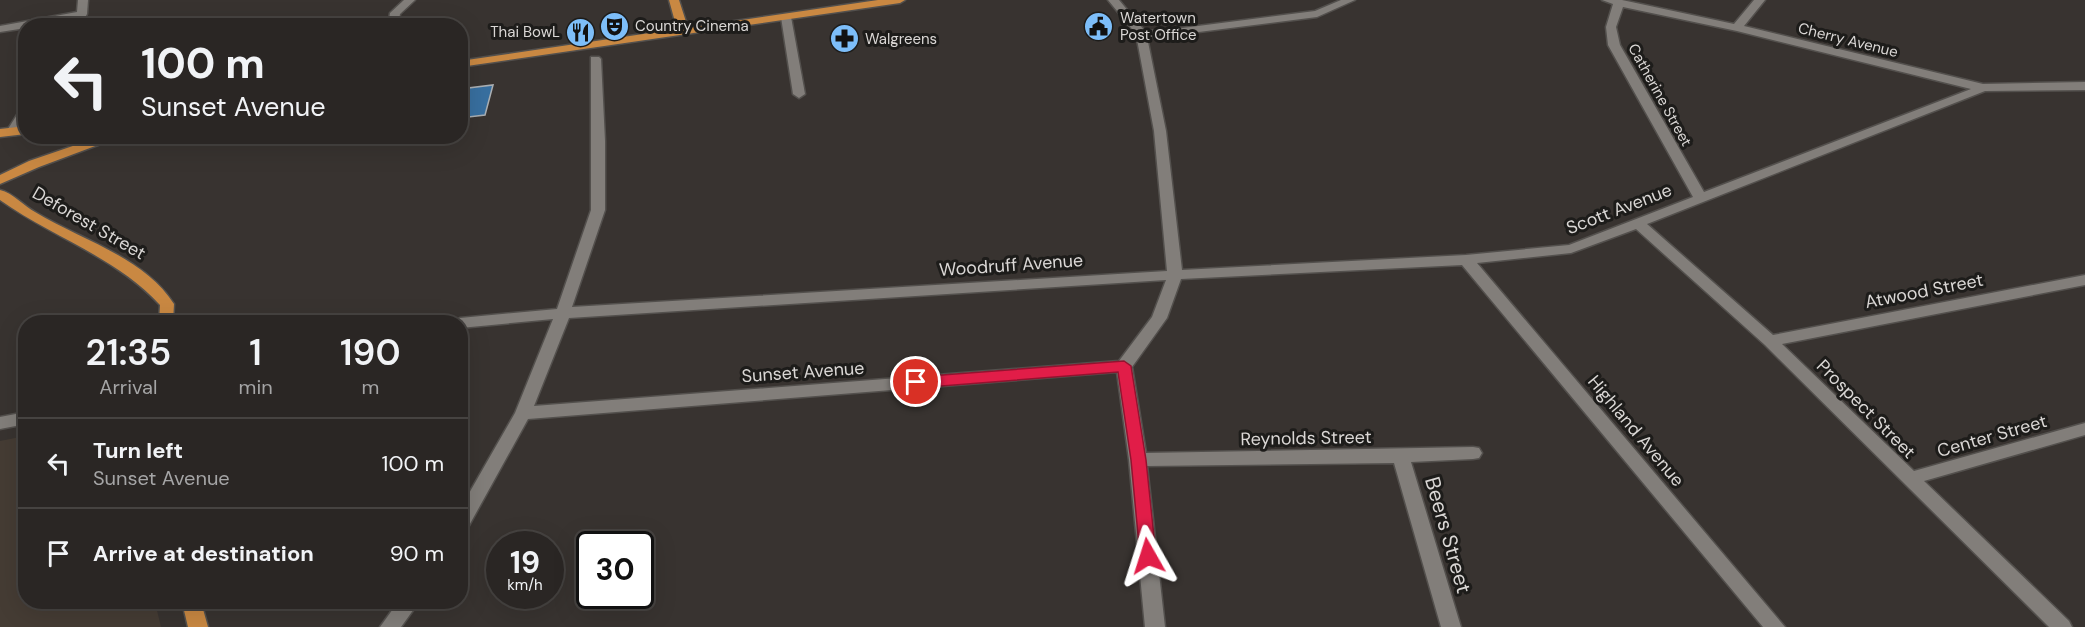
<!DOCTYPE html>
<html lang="en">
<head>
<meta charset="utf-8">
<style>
	:root { --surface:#2a2624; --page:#322e2c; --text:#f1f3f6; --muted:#a5a5a6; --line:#464341 }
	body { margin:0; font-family:"DM Sans",sans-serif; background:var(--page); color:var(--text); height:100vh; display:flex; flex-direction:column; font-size:22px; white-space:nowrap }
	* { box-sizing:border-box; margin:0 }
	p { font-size:20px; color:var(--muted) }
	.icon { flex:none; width:33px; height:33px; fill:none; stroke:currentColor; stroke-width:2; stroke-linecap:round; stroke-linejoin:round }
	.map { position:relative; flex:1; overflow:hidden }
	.panel { position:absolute; left:18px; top:315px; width:450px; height:294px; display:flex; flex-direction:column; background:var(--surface); border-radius:24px; box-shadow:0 6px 24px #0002,0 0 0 2px var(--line) }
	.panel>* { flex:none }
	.guide { position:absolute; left:18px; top:18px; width:450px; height:126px; border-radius:24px; box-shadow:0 6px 24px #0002,0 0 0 2px var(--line); background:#2a2624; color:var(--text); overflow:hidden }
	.speed { position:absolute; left:486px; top:531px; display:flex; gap:12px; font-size:30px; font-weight:700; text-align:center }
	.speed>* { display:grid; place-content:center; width:78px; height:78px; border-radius:50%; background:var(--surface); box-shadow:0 6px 24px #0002,0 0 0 2px var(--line); line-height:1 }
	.speed small { font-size:15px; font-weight:400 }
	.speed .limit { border:3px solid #111; border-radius:9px; background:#fff; color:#111 }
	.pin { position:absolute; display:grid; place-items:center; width:51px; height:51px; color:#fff; margin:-26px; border:3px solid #fff; border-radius:50%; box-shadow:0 2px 6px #0007 }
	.me { position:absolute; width:66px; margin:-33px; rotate:354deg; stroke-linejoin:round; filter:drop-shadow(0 0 4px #0008) }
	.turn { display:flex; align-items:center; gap:21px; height:126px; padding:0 24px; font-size:27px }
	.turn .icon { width:78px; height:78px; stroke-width:2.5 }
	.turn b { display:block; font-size:42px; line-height:51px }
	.eta { display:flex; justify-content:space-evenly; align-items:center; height:102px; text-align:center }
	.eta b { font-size:36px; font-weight:600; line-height:42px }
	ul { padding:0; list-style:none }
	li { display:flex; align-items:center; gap:18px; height:90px; padding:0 24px; border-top:2px solid var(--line) }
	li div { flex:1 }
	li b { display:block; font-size:22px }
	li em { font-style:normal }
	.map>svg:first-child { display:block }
	.built { fill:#453c34 }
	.building { fill:#386f9f; stroke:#aaafb3; stroke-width:1.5 }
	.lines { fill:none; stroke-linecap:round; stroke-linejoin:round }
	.minor-casing { stroke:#53504d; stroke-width:3 }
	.major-casing { stroke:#53504d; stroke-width:3 }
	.minor { fill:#827e7a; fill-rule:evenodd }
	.major { fill:#c98842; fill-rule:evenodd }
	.route { fill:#e11d48; stroke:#92132f; stroke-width:1.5 }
	.labels { text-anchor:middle; stroke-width:6; stroke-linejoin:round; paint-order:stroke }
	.far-poi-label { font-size:15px; fill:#dad7d5; stroke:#1d1c1a; text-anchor:start }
	.far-street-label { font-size:15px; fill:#dad7d5; stroke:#1d1c1a }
	.street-label { font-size:18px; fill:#dad7d5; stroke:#1d1c1a }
	.near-street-label { font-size:21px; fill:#dad7d5; stroke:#1d1c1a }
</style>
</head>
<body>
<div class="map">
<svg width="2085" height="627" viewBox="0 0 2085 627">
	<rect width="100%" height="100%" fill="#383330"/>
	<polygon class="built" points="25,436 26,602 155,602 161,627 0,627 0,441"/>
	<polygon class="building" points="493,85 485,115 460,118 460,89"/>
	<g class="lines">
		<defs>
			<g id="minor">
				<polygon points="78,0 88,0 87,14 81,25 73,25 72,23 74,19 26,26 26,28 0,32 0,26 77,12"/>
				<polygon points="404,0 415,0 400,14 398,26 388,26 390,13"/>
				<path d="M1108,0H1119L1144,30L1159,31L1315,11L1341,0H1355L1317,17L1159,37H1147L1166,131L1182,270L1466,255L1569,245L1693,197L1608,45L1606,27L1613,4L1602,0H1622L1734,24L1754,0H1765L1744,26L1983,84L2085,82V90L1985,91L1647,224L1773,335L2085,275V285L1782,344L1914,471L2085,423V435L1924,481L2069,621L2072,627H2049L1765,345L1636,229L1571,253L1477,263L1785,627H1763L1462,265L1181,279L1167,318L1132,367L1146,453L1473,447L1479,448L1482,453L1479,458L1473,459L1411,462L1461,627H1441L1394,463L1147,466L1165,627H1145L1129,460L1117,372L528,419L466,531L460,533V509L515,413L553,319L460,328V322H453L460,318L557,309L591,210V57H599L601,59L605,141V210L572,307L1167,271L1154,131L1136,34ZM1623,7L1737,31L1971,89L1704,192L1620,45L1616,27ZM1166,280L1152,317L1119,361L534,406L569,318Z"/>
				<polygon points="786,14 791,17 805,94 799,98 793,94 781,17"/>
				<polygon points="22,107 26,107 26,120 16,135 8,135 6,132"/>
				<polygon points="26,412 26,424 0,429 0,417"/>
				<polygon points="398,602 419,602 401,627 380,627"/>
			</g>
			<g id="major">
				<polygon points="669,0 679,0 688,28 878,0 905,0 900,3 460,67 460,61 677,29"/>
				<polygon points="26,126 26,134 0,137 0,129"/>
				<polygon points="102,136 122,136 39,167 0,184 0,175 29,161"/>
				<path d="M0,190C13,193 24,206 35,212C81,240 144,257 174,304L173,322H159L160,305C116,257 52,237 0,200Z"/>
				<polygon points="182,602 201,602 208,627 188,627"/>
			</g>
		</defs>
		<use href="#minor" class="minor-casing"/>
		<use href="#major" class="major-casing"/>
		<use href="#minor" class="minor"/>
		<use href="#major" class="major"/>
	</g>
	<polygon class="route" points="1124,361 1131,366 1146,460 1156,556 1154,561 1148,563 1142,561 1140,556 1131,460 1118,372 916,388 909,382 916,377"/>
	<defs>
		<symbol id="theatre-disc" viewBox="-11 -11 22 22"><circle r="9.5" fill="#7dbef9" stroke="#1d1c1a"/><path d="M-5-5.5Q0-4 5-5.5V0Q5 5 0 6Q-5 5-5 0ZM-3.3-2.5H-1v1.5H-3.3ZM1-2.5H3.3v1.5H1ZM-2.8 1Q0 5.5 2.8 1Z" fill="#111"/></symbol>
		<symbol id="civic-disc" viewBox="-11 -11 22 22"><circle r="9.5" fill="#7dbef9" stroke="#1d1c1a"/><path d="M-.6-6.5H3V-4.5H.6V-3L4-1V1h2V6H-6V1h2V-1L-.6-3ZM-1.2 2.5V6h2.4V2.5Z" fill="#111"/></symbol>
		<symbol id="restaurant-disc" viewBox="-11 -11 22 22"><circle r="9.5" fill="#7dbef9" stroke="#1d1c1a"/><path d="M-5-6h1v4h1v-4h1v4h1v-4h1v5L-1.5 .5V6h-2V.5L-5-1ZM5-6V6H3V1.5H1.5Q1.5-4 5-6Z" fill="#111"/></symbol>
		<symbol id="pharmacy-disc" viewBox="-11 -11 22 22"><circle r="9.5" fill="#7dbef9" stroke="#1d1c1a"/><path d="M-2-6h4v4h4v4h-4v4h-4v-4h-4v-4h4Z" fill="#111"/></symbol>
	</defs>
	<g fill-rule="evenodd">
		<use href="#theatre-disc" x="598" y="10" width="33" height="33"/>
		<use href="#civic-disc" x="1082" y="10" width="33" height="33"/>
		<use href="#restaurant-disc" x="564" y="16" width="33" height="33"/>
		<use href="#pharmacy-disc" x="828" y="22" width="33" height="33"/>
	</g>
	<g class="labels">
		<g class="far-poi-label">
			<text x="1120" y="23">Watertown<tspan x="1120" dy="17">Post Office</tspan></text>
			<text x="635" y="31">Country Cinema</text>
			<text x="560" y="37" text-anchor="end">Thai BowL</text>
			<text x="865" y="44">Walgreens</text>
		</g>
		<g class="far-street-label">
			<text transform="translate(1848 40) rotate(14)" y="5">Cherry Avenue</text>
			<text transform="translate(1660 95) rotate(61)" y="5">Catherine Street</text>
		</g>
		<g class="street-label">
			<text transform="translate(1619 209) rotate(-21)" y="6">Scott Avenue</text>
			<text transform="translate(89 223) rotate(30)" y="6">Deforest Street</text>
			<text transform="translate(1011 265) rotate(-4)" y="6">Woodruff Avenue</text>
			<text transform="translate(1924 291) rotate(-11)" y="6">Atwood Street</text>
			<text transform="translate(803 372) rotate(-4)" y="6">Sunset Avenue</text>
			<text transform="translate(1866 409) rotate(45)" y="6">Prospect Street</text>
			<text transform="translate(1636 431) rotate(50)" y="6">Highland Avenue</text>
			<text transform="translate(1992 436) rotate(-16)" y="6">Center Street</text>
			<text transform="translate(1306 438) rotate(-1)" y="6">Reynolds Street</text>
		</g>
		<g class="near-street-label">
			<text transform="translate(1448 535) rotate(74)" y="7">Beers Street</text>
		</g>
	</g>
</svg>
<div class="speed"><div>19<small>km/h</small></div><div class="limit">30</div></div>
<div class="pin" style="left:916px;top:382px;background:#d93025"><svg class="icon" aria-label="arrive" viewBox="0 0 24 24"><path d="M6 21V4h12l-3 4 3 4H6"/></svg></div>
<svg class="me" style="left:1148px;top:556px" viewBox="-20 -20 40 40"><path d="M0-17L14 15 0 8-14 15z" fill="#e11d48" stroke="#fff" stroke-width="4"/></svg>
<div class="guide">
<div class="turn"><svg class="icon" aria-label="left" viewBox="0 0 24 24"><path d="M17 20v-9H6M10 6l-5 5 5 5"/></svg><div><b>100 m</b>Sunset Avenue</div></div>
</div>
<section class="panel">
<div class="eta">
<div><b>21:35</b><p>Arrival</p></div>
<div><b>1</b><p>min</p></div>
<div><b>190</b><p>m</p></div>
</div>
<ul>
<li><svg class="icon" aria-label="left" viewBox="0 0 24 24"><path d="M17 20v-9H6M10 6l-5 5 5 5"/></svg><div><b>Turn left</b><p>Sunset Avenue</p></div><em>100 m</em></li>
<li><svg class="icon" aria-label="arrive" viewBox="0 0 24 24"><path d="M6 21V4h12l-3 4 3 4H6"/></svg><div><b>Arrive at destination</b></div><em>90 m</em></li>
</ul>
</section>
</div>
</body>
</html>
